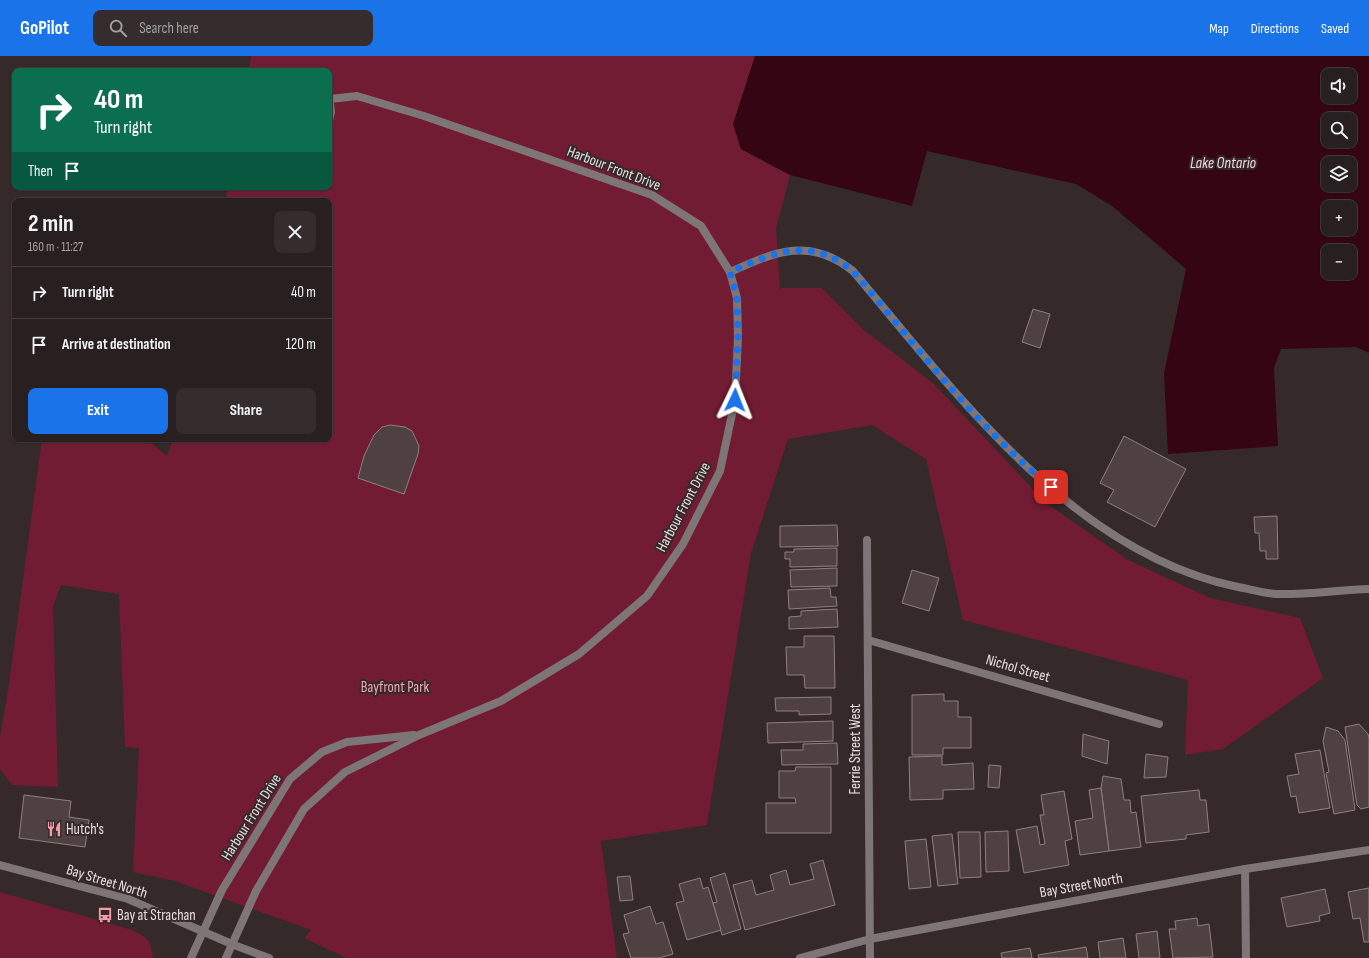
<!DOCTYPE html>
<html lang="en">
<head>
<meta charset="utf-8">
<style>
	:root { --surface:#281f20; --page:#342c2d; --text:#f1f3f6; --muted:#a5a2a5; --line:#443d3e; --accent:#1a73e8 }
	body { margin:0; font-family:"Sofia Sans Condensed",sans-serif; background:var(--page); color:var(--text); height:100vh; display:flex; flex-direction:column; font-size:15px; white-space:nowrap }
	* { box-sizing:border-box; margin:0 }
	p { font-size:13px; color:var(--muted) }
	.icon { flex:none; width:22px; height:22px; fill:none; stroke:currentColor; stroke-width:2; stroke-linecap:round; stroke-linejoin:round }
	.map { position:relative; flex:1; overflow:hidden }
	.details { position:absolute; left:12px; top:142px; width:320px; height:244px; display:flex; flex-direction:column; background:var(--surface); border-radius:8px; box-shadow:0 1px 3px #0004,0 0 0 1px var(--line) }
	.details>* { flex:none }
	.top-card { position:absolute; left:12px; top:12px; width:320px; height:122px; border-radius:8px; box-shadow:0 1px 3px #0004,0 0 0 1px var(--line); background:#0b6e4f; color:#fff; overflow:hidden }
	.buttons { position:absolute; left:1321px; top:12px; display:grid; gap:8px }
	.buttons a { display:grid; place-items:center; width:36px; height:36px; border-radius:8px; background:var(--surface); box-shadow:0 1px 3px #0004,0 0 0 1px var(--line); font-size:20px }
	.pin { position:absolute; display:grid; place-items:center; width:34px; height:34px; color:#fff; margin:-17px; border-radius:8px; box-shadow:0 2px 6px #0006 }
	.me { position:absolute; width:44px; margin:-22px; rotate:2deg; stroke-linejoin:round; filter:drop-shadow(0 0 3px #0008) }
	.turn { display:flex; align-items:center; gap:14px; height:84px; padding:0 16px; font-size:18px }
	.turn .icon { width:52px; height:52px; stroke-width:2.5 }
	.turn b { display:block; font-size:28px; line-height:34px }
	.then { display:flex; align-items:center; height:38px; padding:0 16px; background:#0003; gap:8px; font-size:15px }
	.round { display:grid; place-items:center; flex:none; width:42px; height:42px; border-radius:8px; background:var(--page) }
	.overview { display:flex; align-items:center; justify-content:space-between; height:68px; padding:0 16px }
	h1 { font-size:24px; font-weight:700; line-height:30px }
	.cta { display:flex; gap:8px; margin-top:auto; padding:8px 16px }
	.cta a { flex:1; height:46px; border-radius:8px; background:var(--accent); color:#fff; font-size:16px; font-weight:700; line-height:46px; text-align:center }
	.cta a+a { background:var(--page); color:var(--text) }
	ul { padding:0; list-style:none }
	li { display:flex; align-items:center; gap:12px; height:52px; padding:0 16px; border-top:1px solid var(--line) }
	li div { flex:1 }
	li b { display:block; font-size:15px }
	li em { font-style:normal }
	header { display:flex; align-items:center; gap:24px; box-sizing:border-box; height:56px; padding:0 20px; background:var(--accent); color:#fff }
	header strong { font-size:19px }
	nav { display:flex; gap:22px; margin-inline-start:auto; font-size:14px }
	.search { width:280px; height:36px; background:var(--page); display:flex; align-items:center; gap:10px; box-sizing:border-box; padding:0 14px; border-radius:8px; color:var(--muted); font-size:15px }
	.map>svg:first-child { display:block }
	.green { fill:#721c33 }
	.water { fill:#360513; fill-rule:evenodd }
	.building { fill:#4f4042; stroke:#8f7f81 }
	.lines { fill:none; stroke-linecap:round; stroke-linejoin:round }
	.minor { stroke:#7d7576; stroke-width:8 }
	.tertiary { stroke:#7d7576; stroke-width:8 }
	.route { stroke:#1a73e8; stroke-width:7; stroke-dasharray:0 12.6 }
	.labels { text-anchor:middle; stroke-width:4; stroke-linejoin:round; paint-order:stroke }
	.street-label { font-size:15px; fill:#e9dfe0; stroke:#36292a }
	.park-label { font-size:15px; fill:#f5a6b2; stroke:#36292a }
	.poi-label { font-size:15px; fill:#e9dfe0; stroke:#36292a; text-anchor:start }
	.water-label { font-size:16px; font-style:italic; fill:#f1d5d9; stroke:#36292a }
</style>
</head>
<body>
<header>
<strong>GoPilot</strong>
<div class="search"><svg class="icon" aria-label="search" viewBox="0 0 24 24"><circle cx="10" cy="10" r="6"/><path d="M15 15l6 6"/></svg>Search here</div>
<nav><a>Map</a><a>Directions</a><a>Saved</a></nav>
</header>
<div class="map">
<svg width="1369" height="902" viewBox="0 0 1369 902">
	<rect width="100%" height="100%" fill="#36292a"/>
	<g class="green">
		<polygon points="251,0 755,0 733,68 741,93 790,119 776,173 780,234 781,232 822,232 865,275 934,328 1046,447 1128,504 1210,542 1300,562 1323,622 1223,693 1185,699 1188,624 963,564 926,403 872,369 788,383 751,497 707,769 601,785 617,902 347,902 304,882 311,874 175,825 133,816 139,692 125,691 119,538 61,529 53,551 58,731 12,729 0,713 0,681 8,635 42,383 146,383 167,400 173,383 329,383 329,145 225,145 228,131 329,131 329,15 249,15"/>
		<path d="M0,836L129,873C146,880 151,883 153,902H0Z"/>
	</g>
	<path class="water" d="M755,0H1369V297L1356,291L1281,293L1274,312L1278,390L1168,398L1164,317L1186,213L1112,150L1076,128L927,95L912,150L790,119L741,93L733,68ZM1328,19H1350V41H1328ZM1328,63H1350V85H1328ZM1328,107H1350V129H1328ZM1328,151H1350V173H1328ZM1328,195H1350V217H1328Z"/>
	<g class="building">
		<polygon points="1033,253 1050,258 1040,292 1022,286"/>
		<polygon points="390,369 405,371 412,375 419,390 418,398 404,438 358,422 364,400 374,379 382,371"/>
		<polygon points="1124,380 1186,413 1155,471 1107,446 1114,434 1100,427"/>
		<polygon points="1277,460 1278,503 1266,503 1266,495 1260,495 1259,477 1255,477 1254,461"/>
		<polygon points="837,469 838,490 780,491 780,470"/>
		<polygon points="837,492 837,510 790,511 790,503 785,503 785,496 794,496 794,493"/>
		<polygon points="837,512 837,530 791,531 790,514"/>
		<polygon points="912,514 939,522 929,555 902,547"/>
		<polygon points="830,532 831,541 836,541 837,550 789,553 788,534"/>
		<polygon points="837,553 838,571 789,573 789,561 801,560 801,555"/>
		<polygon points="804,580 834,580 835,632 805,632 804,619 787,619 786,591 804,591"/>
		<polygon points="944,638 944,645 958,645 958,661 971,661 971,692 943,692 943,699 912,699 912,639"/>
		<polygon points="831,641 831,658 799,659 799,655 776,655 775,642"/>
		<polygon points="833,665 833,685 768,687 767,667"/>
		<polygon points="1359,668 1368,678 1369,682 1369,751 1361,753 1357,749 1345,671"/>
		<polygon points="1326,671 1338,675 1345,684 1355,754 1334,758 1326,717 1329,716 1323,685"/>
		<polygon points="1083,678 1109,685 1107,708 1082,700"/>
		<polygon points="837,687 838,708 782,709 781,694 803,694 803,688"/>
		<polygon points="1320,694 1330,752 1299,757 1296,740 1291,741 1287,720 1299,718 1295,698"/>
		<polygon points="1146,698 1168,701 1166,721 1144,722"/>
		<polygon points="942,700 942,709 973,707 974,733 943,734 943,743 910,744 909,701"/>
		<polygon points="989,709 1001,710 999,732 988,731"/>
		<polygon points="796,711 831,711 831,777 766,777 766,747 796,747 795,742 779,742 779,715 795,715"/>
		<polygon points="1103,720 1121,723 1124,744 1130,744 1131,757 1136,756 1141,791 1109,795 1101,732"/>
		<polygon points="1101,732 1109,795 1080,799 1075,765 1093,762 1089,734"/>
		<polygon points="1199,734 1200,744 1206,744 1209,776 1186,779 1186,783 1146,787 1141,740"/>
		<polygon points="1064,735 1072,783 1065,785 1069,809 1024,817 1016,774 1037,770 1040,789 1045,788 1040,759 1044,759 1041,739"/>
		<polygon points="24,739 71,745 69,761 89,764 85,791 19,782"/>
		<polygon points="1008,775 1009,815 986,816 985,776"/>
		<polygon points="958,776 980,776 981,821 960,822"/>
		<polygon points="952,778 958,828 938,830 932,780"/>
		<polygon points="926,783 931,831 909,833 905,785"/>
		<polygon points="823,804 835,849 745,874 733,829 752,824 756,839 774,834 770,819 786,814 790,829 814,823 810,808"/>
		<polygon points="725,817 741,873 722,879 713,847 717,846 710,822"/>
		<polygon points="630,820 633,844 620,845 617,821"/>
		<polygon points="700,822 703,833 708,831 721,874 687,884 676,847 684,845 679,828"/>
		<polygon points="1369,832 1369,886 1364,886 1360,862 1353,863 1348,836"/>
		<polygon points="1325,833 1330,857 1319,860 1320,865 1287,871 1281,842"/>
		<polygon points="650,850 656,868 663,866 673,898 659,902 631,902 623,878 629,877 624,859"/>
		<polygon points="1197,862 1198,870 1209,868 1213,901 1173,902 1169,873 1176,873 1175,865"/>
		<polygon points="1157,875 1160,902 1139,902 1136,878"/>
		<polygon points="1123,882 1126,902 1100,902 1098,886"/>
		<polygon points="1086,891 1088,902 1039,902 1038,899"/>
		<polygon points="1030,892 1032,902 1002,902 1001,897"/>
	</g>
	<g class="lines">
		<g class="minor">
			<polyline points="288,15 298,15"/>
			<polyline points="329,40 331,56 329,65"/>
			<path d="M730,216C775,196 809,180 853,215C955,336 1073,498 1238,531C1250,533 1263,537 1276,538C1306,539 1338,534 1369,533"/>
			<polyline points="867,484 870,902"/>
			<polyline points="868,584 1159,668"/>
			<polyline points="1245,813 1246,902"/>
			<polyline points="191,902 222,834 290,723 322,696 347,686 414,679"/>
			<polyline points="226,902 256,835 304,753 345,716 419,679 501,645 579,598 647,540 683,488 720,415 735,344 738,281 737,242 730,216 701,170 652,139 424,60 357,40 330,43"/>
		</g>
		<g class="tertiary">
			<polyline points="0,809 128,843 234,889 269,902"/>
			<polyline points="800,902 870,883 1245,813 1369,794"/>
		</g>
	</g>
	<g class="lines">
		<path class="route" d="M735,344L738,281L737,242L730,216C775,196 809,180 853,215C916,290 975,369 1051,431"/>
	</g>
	<defs>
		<symbol id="restaurant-bare" viewBox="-9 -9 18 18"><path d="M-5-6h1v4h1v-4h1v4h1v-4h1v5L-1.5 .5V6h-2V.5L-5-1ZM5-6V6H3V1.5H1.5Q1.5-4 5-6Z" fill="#f39aa8" stroke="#36292a" stroke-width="2.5" paint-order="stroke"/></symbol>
		<symbol id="bus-bare" viewBox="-9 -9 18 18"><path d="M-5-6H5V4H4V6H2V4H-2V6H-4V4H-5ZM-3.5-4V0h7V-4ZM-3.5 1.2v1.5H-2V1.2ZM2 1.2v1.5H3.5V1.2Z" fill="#f39aa8" stroke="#36292a" stroke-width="2.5" paint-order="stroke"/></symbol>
	</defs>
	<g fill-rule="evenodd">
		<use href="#restaurant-bare" x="43" y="762" width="22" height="22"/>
		<use href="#bus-bare" x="94" y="848" width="22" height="22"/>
	</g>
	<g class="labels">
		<g class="street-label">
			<text transform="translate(614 112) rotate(21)" y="5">Harbour Front Drive</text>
			<text transform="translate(683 451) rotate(-62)" y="5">Harbour Front Drive</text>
			<text transform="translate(1018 612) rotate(16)" y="5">Nichol Street</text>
			<text transform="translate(855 693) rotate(-90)" y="5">Ferrie Street West</text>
			<text transform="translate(251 761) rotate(-58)" y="5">Harbour Front Drive</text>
			<text transform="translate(107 825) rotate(17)" y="5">Bay Street North</text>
			<text transform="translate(1081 829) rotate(-10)" y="5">Bay Street North</text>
		</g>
		<g class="park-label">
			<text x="395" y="636">Bayfront Park</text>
		</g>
		<g class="poi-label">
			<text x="66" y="778">Hutch's</text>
			<text x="117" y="864">Bay at Strachan</text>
		</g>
		<g class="water-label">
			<text x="1223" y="112">Lake Ontario</text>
		</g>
	</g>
</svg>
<div class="buttons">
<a><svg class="icon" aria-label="sound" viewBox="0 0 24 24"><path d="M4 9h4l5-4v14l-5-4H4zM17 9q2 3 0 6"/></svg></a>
<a><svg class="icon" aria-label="search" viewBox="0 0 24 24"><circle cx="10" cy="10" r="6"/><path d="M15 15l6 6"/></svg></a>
<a><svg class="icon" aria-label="layers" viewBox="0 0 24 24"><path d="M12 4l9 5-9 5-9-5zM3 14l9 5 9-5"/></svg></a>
<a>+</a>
<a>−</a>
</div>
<div class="pin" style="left:1051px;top:431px;background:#d93025"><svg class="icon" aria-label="arrive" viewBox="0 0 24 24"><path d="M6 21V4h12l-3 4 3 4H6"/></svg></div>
<svg class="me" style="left:735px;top:344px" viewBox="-20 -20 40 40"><path d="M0-17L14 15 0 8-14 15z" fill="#1a73e8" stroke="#fff" stroke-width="4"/></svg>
<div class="top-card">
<div class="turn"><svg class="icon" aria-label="right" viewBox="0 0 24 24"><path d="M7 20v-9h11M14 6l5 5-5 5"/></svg><div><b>40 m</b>Turn right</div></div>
<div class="then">Then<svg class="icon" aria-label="arrive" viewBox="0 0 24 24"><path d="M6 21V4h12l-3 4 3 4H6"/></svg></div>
</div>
<section class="details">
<div class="overview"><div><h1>2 min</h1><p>160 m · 11:27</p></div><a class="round"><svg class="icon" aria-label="close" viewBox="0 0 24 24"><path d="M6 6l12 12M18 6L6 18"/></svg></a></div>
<ul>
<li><svg class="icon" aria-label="right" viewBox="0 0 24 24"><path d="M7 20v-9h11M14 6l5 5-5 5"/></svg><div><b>Turn right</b></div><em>40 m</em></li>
<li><svg class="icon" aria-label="arrive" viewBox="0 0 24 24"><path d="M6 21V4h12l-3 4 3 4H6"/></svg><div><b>Arrive at destination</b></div><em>120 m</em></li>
</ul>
<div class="cta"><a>Exit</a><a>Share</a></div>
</section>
</div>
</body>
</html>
